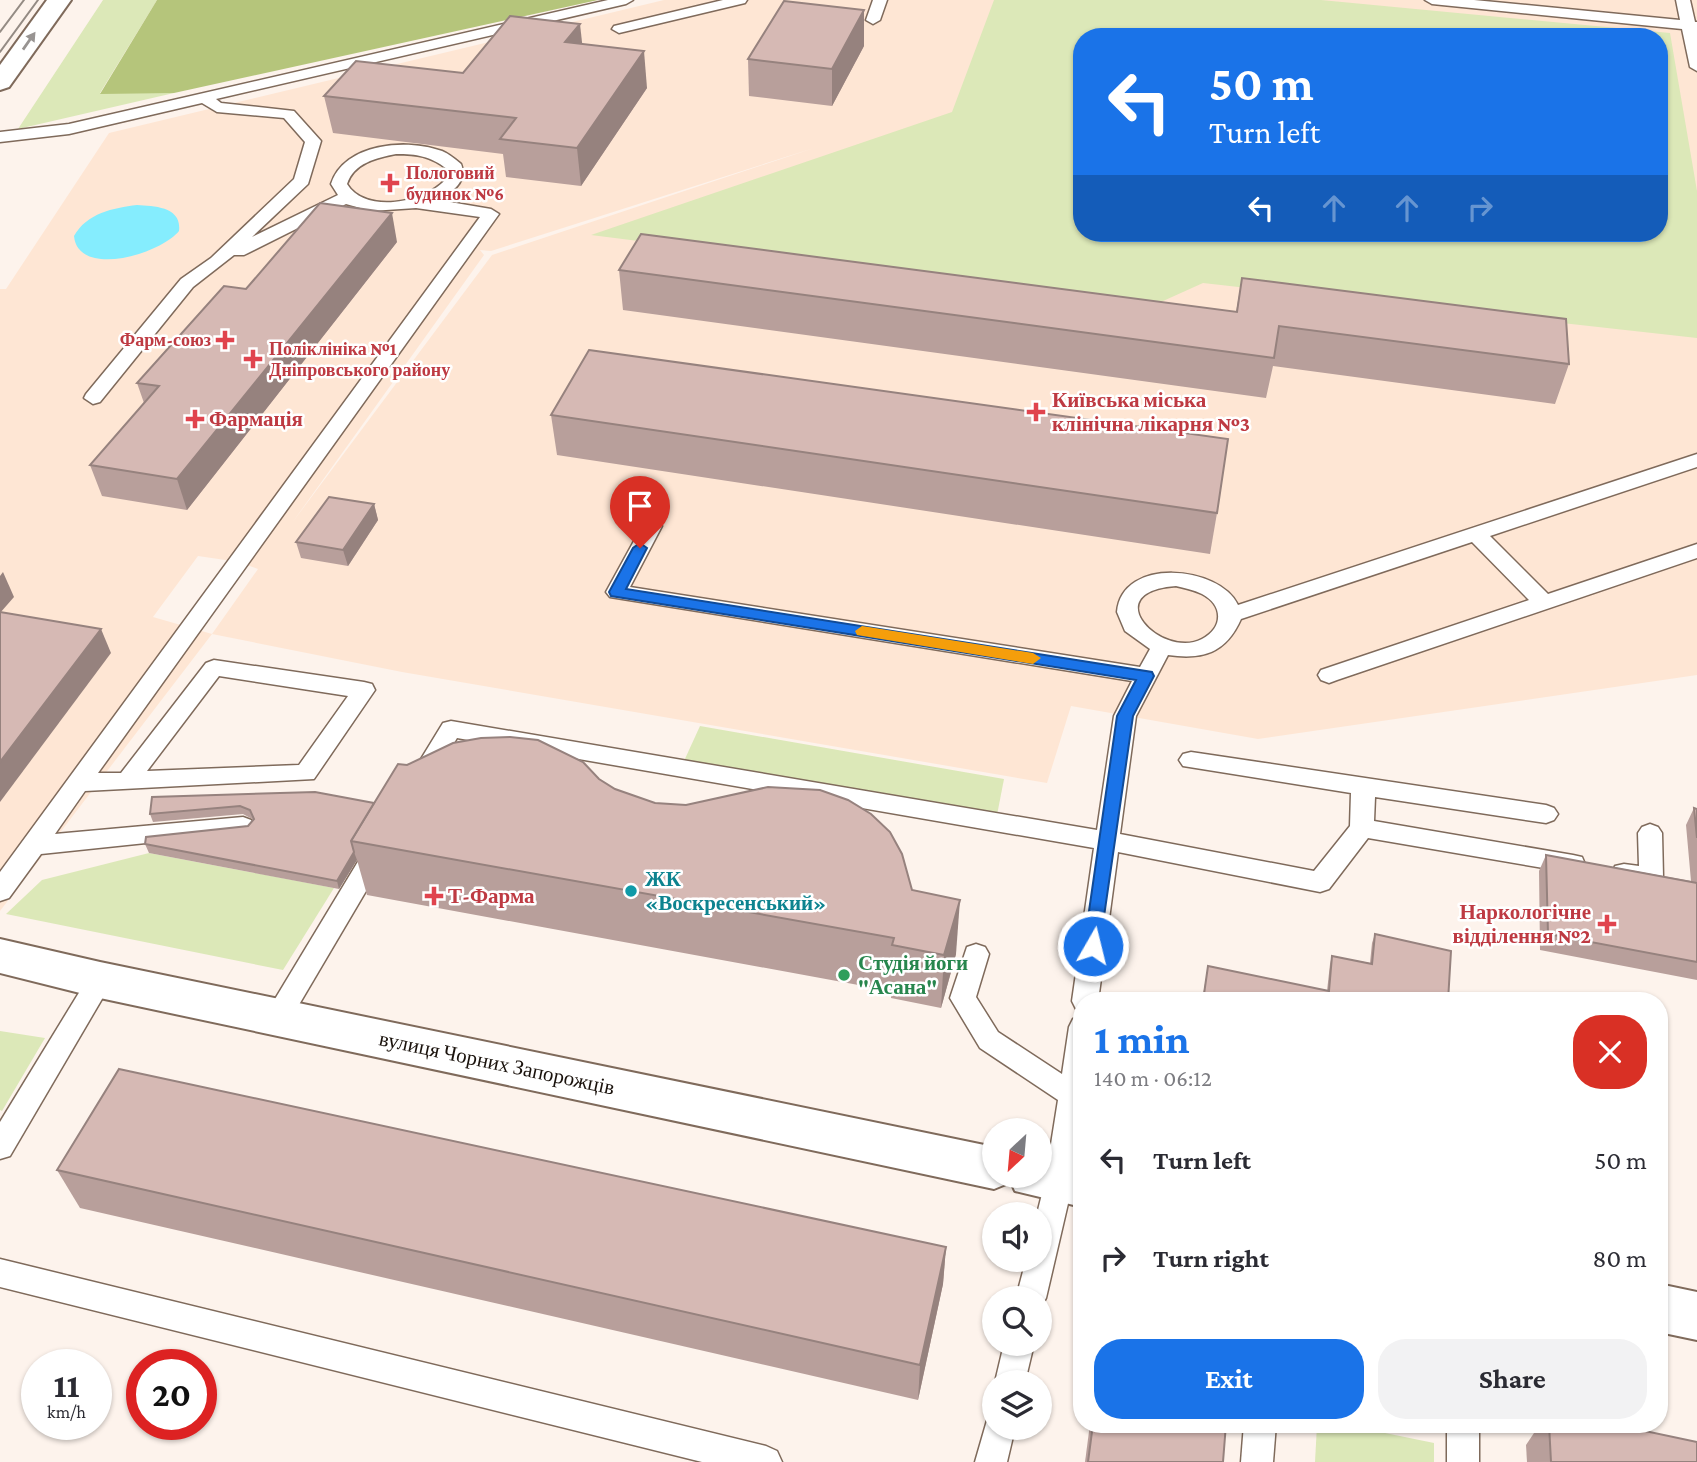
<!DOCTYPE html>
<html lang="en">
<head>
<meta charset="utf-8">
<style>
	:root { --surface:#fff; --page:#f2f2f3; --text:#2b2b33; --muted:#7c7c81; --accent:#1a73e8 }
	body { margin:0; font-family:"Crimson Pro",serif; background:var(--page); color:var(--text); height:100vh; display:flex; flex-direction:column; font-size:26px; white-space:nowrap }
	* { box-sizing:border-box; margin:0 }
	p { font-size:23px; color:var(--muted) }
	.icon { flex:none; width:38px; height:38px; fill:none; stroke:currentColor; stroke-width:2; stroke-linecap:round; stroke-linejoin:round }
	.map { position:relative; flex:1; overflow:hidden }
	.drawer { position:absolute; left:1073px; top:992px; width:595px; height:441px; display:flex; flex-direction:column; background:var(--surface); border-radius:28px; box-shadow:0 2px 5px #0004 }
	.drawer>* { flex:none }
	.banner { position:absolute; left:1073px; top:28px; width:595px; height:214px; border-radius:28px; box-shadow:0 2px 5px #0004; background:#1a73e8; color:#fff; overflow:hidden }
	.needle { width:46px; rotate:206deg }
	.buttons { position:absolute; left:982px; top:1118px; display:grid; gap:14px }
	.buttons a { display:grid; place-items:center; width:70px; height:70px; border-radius:50%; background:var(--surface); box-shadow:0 2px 5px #0004; font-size:35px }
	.speed { position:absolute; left:21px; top:1349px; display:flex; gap:14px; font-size:35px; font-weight:700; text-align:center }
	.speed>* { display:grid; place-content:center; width:91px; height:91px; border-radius:50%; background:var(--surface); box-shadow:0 2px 5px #0004; line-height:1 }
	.speed small { font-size:18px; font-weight:400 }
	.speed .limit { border:10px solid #d22; background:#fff; color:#111 }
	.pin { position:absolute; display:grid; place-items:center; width:60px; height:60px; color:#fff; margin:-72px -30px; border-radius:50% 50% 50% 0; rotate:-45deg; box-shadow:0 0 7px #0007 }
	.pin .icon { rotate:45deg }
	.me { position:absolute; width:77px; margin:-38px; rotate:8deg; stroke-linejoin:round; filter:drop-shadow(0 0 5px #0008) }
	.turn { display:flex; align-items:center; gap:24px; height:147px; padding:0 21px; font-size:32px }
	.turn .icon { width:91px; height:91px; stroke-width:2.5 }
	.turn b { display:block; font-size:49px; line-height:60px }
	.lanes { display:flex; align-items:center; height:66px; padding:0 21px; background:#0003; justify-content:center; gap:35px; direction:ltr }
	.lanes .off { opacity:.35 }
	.round { display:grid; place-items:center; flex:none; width:74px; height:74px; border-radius:28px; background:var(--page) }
	.head { display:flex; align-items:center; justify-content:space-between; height:119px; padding:0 21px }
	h1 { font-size:42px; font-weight:700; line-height:52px; color:var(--accent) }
	.primary-button { display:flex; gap:14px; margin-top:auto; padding:14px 21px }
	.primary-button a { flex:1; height:80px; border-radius:28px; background:var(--accent); color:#fff; font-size:28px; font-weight:700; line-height:80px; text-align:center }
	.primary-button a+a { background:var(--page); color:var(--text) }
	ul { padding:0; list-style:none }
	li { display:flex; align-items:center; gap:21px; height:98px; padding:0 21px }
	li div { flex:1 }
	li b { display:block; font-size:26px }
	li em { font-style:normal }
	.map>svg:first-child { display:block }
	.built { fill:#fee6d4; fill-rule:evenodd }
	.green { fill:#dce8b8; fill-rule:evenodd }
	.forest { fill:#b5c57b }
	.water { fill:#85edfe }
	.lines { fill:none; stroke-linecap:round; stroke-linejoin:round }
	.service-casing { stroke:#7f6a5b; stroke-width:3 }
	.minor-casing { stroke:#7f6a5b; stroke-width:4 }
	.tertiary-casing { stroke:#7f6a5b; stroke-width:4 }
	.service { fill:#fff; fill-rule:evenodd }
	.minor { fill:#fff; fill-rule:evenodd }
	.tertiary { fill:#fff; fill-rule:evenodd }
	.tram { stroke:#948b84; stroke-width:2 }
	.wall { fill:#b89f9b }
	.shaded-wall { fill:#96827e }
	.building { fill:#d6b9b4; stroke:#96827e; stroke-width:2 }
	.oneway { fill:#989492 }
	.route { fill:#1a73e8; stroke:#114b97; stroke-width:2 }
	.slow { fill:#f59e0b }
	.health-dot { fill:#e0444e; stroke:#fff; stroke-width:2.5 }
	.culture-dot { fill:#0f9aa8; stroke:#fff; stroke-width:2.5 }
	.leisure-dot { fill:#2e9e5b; stroke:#fff; stroke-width:2.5 }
	.labels { text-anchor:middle; stroke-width:5; stroke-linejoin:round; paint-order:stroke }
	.far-health-label { font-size:18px; font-weight:bold; fill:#be3a42; stroke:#fff; text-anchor:start }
	.health-label { font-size:21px; font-weight:bold; fill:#be3a42; stroke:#fff; text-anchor:start }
	.culture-label { font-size:21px; font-weight:bold; fill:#0d838f; stroke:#fff; text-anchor:start }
	.leisure-label { font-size:21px; font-weight:bold; fill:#27864d; stroke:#fff; text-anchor:start }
	.street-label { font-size:21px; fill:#1a120c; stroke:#fff }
</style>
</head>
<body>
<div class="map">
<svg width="1697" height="1462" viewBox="0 0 1697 1462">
	<rect width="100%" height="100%" fill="#fdf3ec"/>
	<path class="built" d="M664,0H1697V675L1258,739L1071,706L1047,783L402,672L212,634L0,911V289H6L109,133ZM1082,37H1659V233H1082ZM814,148L492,255L292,523L484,255L480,250L491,251ZM198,556L239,562L258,569L212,634L153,617Z"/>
	<g class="green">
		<polygon points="103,0 157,0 100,93 174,93 18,129"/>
		<path d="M994,0H1321L1670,33L1697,191V338L1203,283L1152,306L591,235L952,112ZM1082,37H1659V233H1082Z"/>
		<polygon points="700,726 1004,779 997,815 684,761"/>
		<polygon points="149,853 334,888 283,970 6,914 42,880"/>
		<polygon points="0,1031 45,1038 2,1111 0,1110"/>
		<polygon points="1317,1425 1346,1425 1434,1443 1434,1462 1315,1462"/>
	</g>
	<polygon class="forest" points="157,0 598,0 174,93 100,94"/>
	<path class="water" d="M137,205C155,206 182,207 179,231C159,255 78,278 74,236C87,213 113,208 137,205Z"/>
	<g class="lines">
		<defs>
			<g id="service">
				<path d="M608,0H633L626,4L216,99L221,103L294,111L321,141L308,184L252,237L338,195L331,184C344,143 407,138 442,151C449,154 455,159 461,164C468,181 452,193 438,200L491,209L499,214L98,773H121L206,663L214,660L364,682L372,684L375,690L314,779L85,791L55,834L243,817L251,820L255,826L251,832L41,854L9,898L0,901V872L480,217L416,208L371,211L346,204L244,255H234L193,287L100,402L93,404L84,398L86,394L181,279L211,258L294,179L305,142L284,118L217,112L202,103L69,134L0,142V132L69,124ZM396,154C417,154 430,156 447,169L445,180C424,203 365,214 347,184C354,163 376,158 396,154ZM219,676L348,696L299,765L147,771Z"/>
				<polygon points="723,0 747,0 745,3 619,33 612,29 614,26"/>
				<polygon points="873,0 887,0 880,20 873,24 866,20"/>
				<polygon points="1425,0 1474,0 1680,20 1676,0 1690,0 1695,22 1697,22 1697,71 1690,67 1682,29 1432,4"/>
				<path d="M1697,454V467L1490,536L1548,594L1697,544V558L1337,680L1329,683L1321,680L1318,675L1321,670L1529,600L1472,542L1241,619C1226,653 1203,660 1168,655L1136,716L1120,834L1314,871L1350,826L1351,793L1183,766L1179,760L1183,754L1191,752L1546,805L1554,808L1558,814L1554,820L1546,823L1375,797L1374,821L1573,855L1582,857L1585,864L1582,871L1573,873L1368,838L1329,889L1320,892L1118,852L1098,1001H1082V1011L1076,1009L1072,1001L1094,848L457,738L430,783L422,786L414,783L410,777L443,723L451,721L1097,830L1114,716L1132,681L610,597L606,592L645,521H659L662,526L630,587L1140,667L1150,649L1125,631L1117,612C1122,556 1220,566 1238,605ZM1176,586C1184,588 1194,590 1202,594C1223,605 1224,627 1202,639C1162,660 1095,592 1176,586Z"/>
				<polygon points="1650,824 1658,827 1662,833 1663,877 1660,884 1651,887 1615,880 1612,873 1615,866 1624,864 1639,866 1638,833 1642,827"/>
				<polygon points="377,843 386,845 389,852 287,1025 278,1028 269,1025 265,1017 269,1009 368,845"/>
				<polygon points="976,944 985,947 989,954 976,997 998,1032 1062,1074 1069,1027 1073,1019 1082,1016 1082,1123 1073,1182 1046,1298 1040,1309 1040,1298 1016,1298 1026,1260 1040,1260 1040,1214 1037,1214 1045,1182 1058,1100 980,1048 950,998 967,947"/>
				<polygon points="100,969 109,973 113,980 109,987 10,1156 0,1159 0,1122 91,973"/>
				<polygon points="0,1259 766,1446 777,1451 782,1462 702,1462 0,1287"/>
				<polygon points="1004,1344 1034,1344 1025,1382 995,1382"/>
				<polygon points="994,1415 994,1428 1015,1428 1007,1462 975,1462 988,1417"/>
				<polygon points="1244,1424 1276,1424 1273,1462 1241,1462"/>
				<rect x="1447" y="1424" width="32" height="38"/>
			</g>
			<g id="minor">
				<polygon points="0,939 100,962 994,1147 994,1176 1040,1176 1040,1156 1082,1164 1082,1207 1015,1191 1011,1182 994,1189 100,998 0,973"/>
				<polygon points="1659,1284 1697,1292 1697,1340 1659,1332"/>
			</g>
			<polygon id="tertiary" points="47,0 71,0 9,87 0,90 0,65"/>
		</defs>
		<use href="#service" class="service-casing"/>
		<use href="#minor" class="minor-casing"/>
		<use href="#tertiary" class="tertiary-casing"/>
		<use href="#service" class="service"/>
		<use href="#minor" class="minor"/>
		<use href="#tertiary" class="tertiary"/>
		<g class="tram">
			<polyline points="0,32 24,0"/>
			<polyline points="0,52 38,0"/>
		</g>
	</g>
	<g class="wall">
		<polygon points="582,44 647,88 581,186 506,177 503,154 333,133 324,96 463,73"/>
		<polygon points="864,46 832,106 749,96 748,59"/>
		<polygon points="397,242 187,510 102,496 90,465 144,403 137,383 246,289"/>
		<polygon points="619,270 1236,312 1242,278 1569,364 1555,404 1273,366 1266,398 623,310"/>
		<polygon points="551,415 1217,513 1210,554 557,455"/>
		<polygon points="374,504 378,520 348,566 301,558 296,542"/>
		<polygon points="407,765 599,779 615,789 912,890 956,954 941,1008 891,998 891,991 367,895 357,860 339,889 149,853 145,844 248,826 254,820 243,814 153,822 150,814 152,797 374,803"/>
		<polygon points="1694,808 1697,809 1697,980 1540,950 1539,871 1546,855 1691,881 1686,825"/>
		<polygon points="1375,934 1448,1001 1202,1001 1208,966 1327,991 1330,964 1332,956 1370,963 1372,943"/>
		<polygon points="57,1170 946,1247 943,1284 918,1400 80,1208"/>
		<polygon points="1090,1424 1226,1424 1223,1462 1085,1462"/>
		<polygon points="1540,1424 1612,1424 1697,1462 1527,1462 1526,1445"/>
	</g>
	<g class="shaded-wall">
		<polygon points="864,10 864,46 832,106 832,69"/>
		<polygon points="580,24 584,60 565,42"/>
		<polygon points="644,51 647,88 581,186 577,148"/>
		<polygon points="392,213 397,242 187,510 177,479"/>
		<polygon points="374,504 378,520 348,566 343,550"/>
		<polygon points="3,572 14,597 0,613 0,576"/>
		<polygon points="101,629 111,653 0,802 0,762"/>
		<polygon points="354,852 357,860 339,889 337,881"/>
		<polygon points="960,900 956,954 941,1008 944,955"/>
		<polygon points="946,1247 943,1284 918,1400 920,1365"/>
	</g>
	<g class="building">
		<polygon points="784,1 864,10 832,69 748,59"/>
		<polygon points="510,16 580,24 565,42 644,51 577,148 500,139 516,118 324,96 356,61 463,73"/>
		<polygon points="320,203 392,213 177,479 90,465 159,386 137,383 224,286 246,289"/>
		<polygon points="641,234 1237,312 1242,278 1566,319 1569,364 1279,326 1274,358 619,270"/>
		<polygon points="589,350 1228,439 1217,513 551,415"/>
		<polygon points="329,497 374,504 343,550 296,542"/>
		<polygon points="0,612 101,629 0,762"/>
		<polygon points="510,737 538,740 583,762 599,779 615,789 655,803 686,805 768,787 820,790 848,800 871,814 890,832 902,854 912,890 960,900 944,955 892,945 894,938 351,841 398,764 407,765 453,743 481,738"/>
		<polygon points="315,792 374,803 351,841 354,852 337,881 145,844 146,837 248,826 254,819 250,810 240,806 150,814 152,797"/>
		<polygon points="1694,808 1697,809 1697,838"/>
		<polygon points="1546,855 1697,883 1697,962 1548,934"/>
		<polygon points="1375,934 1451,951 1448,1001 1203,1001 1208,966 1329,991 1332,956 1372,964"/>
		<polygon points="119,1069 946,1247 920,1365 57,1170"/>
		<polygon points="1093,1424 1226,1424 1223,1462 1088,1462"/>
		<polygon points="1549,1424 1612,1424 1697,1442 1697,1462 1551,1462"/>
	</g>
	<defs><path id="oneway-solid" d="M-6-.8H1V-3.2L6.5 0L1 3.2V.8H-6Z" transform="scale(1.75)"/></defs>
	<use class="oneway" href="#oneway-solid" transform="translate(29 41) rotate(-55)"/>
	<polygon class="route" points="640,543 647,548 626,589 1152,672 1154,676 1133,716 1099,951 1086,951 1084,946 1117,716 1136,680 611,596 609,592 633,548"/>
	<polygon class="slow" points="862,626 1033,653 1041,658 1033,664 857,635 855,631"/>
	<g class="health-dot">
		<path d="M386.5 172.5h7v7h7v7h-7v7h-7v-7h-7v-7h7z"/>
		<path d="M221.5 329.5h7v7h7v7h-7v7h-7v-7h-7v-7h7z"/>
		<path d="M249.5 348.5h7v7h7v7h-7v7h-7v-7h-7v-7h7z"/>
		<path d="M1032.5 401.5h7v7h7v7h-7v7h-7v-7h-7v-7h7z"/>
		<path d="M191.5 408.5h7v7h7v7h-7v7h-7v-7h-7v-7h7z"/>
		<path d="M430.5 885.5h7v7h7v7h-7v7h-7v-7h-7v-7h7z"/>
		<path d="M1603.5 913.5h7v7h7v7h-7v7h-7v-7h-7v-7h7z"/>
	</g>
	<circle class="culture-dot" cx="631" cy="891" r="7"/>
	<circle class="leisure-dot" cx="844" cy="975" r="7"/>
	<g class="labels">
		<g class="far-health-label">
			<text x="406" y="179">Пологовий<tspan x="406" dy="21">будинок №6</tspan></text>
			<text x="211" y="346" text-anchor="end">Фарм-союз</text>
			<text x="269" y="355">Поліклініка №1<tspan x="269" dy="21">Дніпровського району</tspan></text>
		</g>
		<g class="health-label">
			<text x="1052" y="407">Київська міська<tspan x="1052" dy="24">клінічна лікарня №3</tspan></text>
			<text x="209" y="426">Фармація</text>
			<text x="448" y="903">Т-Фарма</text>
			<text x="1591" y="919" text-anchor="end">Наркологічне<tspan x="1591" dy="24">відділення №2</tspan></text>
		</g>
		<g class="culture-label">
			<text x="645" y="886">ЖК<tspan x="645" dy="24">«Воскресенський»</tspan></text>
		</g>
		<g class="leisure-label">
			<text x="858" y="970">Студія йоги<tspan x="858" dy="24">"Асана"</tspan></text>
		</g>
		<g class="street-label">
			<text transform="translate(497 1063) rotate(12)" y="7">вулиця Чорних Запорожців</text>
		</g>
	</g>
</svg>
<div class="buttons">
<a><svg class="needle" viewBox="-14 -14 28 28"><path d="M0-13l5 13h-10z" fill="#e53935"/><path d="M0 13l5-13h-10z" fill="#7c7c81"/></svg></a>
<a><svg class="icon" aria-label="sound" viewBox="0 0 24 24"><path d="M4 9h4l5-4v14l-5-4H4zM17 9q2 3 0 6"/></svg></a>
<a><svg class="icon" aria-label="search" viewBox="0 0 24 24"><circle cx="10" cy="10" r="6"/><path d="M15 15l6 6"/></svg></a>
<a><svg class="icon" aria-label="layers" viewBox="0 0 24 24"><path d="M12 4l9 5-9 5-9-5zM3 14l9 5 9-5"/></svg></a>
</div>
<div class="speed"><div>11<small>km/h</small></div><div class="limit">20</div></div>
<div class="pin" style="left:640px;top:548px;background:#d93025"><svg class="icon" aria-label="arrive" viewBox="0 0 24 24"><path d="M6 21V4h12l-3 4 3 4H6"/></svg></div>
<svg class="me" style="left:1093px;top:946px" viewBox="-20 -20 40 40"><circle r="17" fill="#1a73e8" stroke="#fff" stroke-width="3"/><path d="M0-11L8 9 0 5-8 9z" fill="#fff"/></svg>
<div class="banner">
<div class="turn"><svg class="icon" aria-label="left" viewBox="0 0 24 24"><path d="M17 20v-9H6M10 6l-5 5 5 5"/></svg><div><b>50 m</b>Turn left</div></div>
<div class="lanes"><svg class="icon" aria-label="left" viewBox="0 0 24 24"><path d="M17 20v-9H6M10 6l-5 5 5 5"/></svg><svg class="icon off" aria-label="ahead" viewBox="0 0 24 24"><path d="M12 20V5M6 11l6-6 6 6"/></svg><svg class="icon off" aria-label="ahead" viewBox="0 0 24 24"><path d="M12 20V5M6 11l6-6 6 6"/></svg><svg class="icon off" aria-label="right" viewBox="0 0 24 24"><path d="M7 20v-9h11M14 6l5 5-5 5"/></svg></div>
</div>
<section class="drawer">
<div class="head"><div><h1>1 min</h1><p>140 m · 06:12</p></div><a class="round" style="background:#d93025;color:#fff"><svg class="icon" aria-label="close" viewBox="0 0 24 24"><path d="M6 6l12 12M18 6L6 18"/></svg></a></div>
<ul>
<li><svg class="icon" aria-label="left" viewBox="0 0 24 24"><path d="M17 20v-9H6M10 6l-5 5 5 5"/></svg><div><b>Turn left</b></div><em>50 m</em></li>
<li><svg class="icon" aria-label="right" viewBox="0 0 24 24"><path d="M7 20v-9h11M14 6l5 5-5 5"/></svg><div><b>Turn right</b></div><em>80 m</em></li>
</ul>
<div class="primary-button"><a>Exit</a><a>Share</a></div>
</section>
</div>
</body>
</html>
